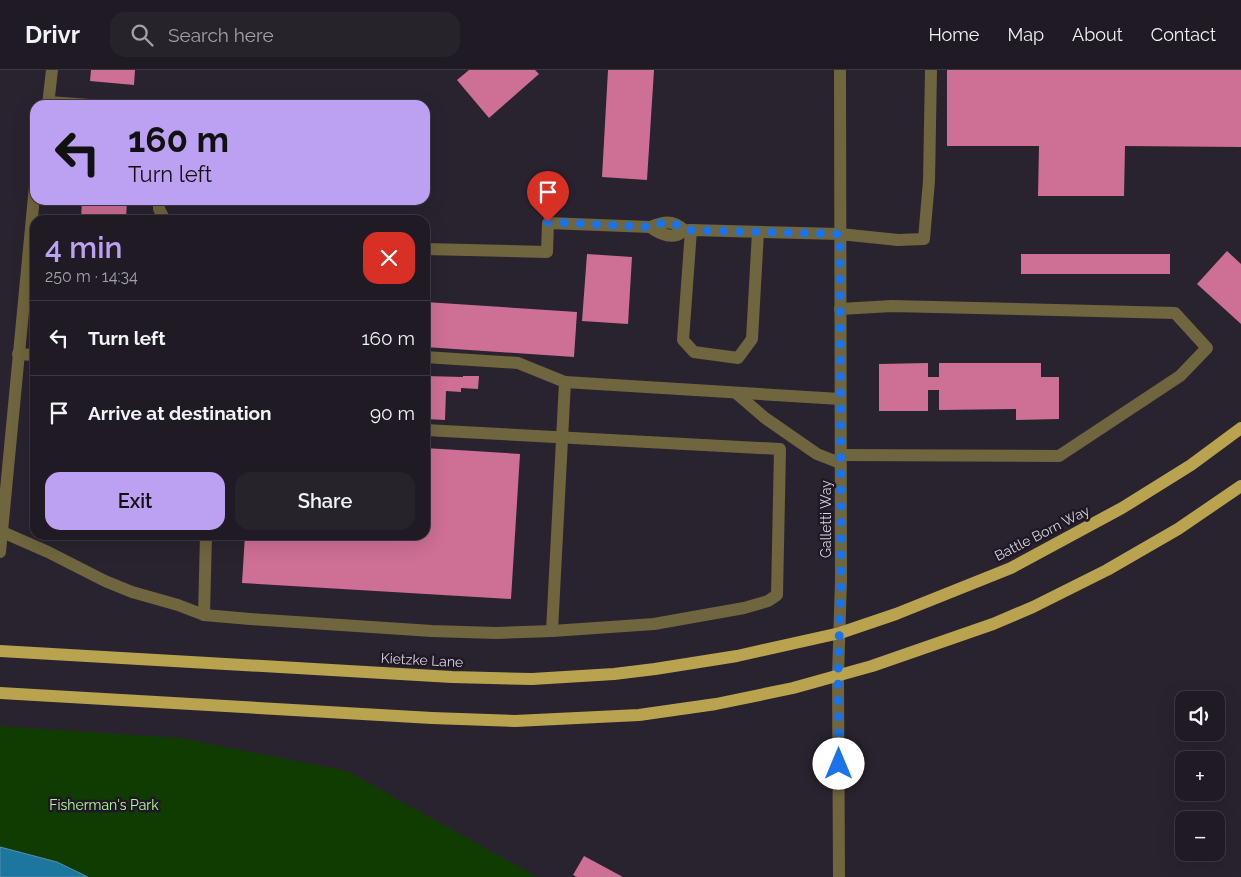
<!DOCTYPE html>
<html lang="en">
<head>
<meta charset="utf-8">
<style>
	:root { --surface:#1f1a23; --page:#27232b; --text:#f1f3f6; --muted:#a1a1a6; --line:#3c3841; --accent:#bca0f2 }
	body { margin:0; font-family:Raleway,sans-serif; background:var(--page); color:var(--text); height:100vh; display:flex; flex-direction:column; font-size:19px; white-space:nowrap }
	* { box-sizing:border-box; margin:0 }
	p { font-size:16px; color:var(--muted) }
	.icon { flex:none; width:28px; height:28px; fill:none; stroke:currentColor; stroke-width:2; stroke-linecap:round; stroke-linejoin:round }
	.map { position:relative; flex:1; overflow:hidden }
	.panel { position:absolute; left:30px; top:145px; width:400px; height:325px; display:flex; flex-direction:column; background:var(--surface); border-radius:15px; box-shadow:0 5px 20px #0002,0 0 0 1px var(--line) }
	.panel>* { flex:none }
	.guide { position:absolute; left:30px; top:30px; width:400px; height:105px; border-radius:15px; box-shadow:0 5px 20px #0002,0 0 0 1px var(--line); background:#bca0f2; color:#111; overflow:hidden }
	.tools { position:absolute; left:1175px; top:621px; display:grid; gap:10px }
	.tools a { display:grid; place-items:center; width:50px; height:50px; border-radius:10px; background:var(--surface); box-shadow:0 5px 20px #0002,0 0 0 1px var(--line); font-size:25px }
	.pin { position:absolute; display:grid; place-items:center; width:42px; height:42px; color:#fff; margin:-51px -21px; border-radius:50% 50% 50% 0; rotate:-45deg; box-shadow:0 0 5px #0007 }
	.pin .icon { rotate:45deg }
	.me { position:absolute; width:55px; margin:-28px; rotate:0deg; stroke-linejoin:round; filter:drop-shadow(0 0 4px #0008) }
	.turn { display:flex; align-items:center; gap:18px; height:105px; padding:0 15px; font-size:22px }
	.turn .icon { width:65px; height:65px; stroke-width:2.5 }
	.turn b { display:block; font-size:35px; line-height:42px }
	.round { display:grid; place-items:center; flex:none; width:52px; height:52px; border-radius:15px; background:var(--page) }
	.summary { display:flex; align-items:center; justify-content:space-between; height:85px; padding:0 15px }
	h1 { font-size:30px; font-weight:600; line-height:38px; color:var(--accent) }
	.primary-button { display:flex; gap:10px; margin-top:auto; padding:10px 15px }
	.primary-button a { flex:1; height:58px; border-radius:15px; background:var(--accent); color:#111; font-size:20px; font-weight:600; line-height:58px; text-align:center }
	.primary-button a+a { background:var(--page); color:var(--text) }
	ul { padding:0; list-style:none }
	li { display:flex; align-items:center; gap:15px; height:75px; padding:0 15px; border-top:1px solid var(--line) }
	li div { flex:1 }
	li b { display:block; font-size:19px }
	li em { font-style:normal }
	header { display:flex; align-items:center; gap:30px; box-sizing:border-box; height:70px; padding:0 25px; background:var(--surface); border-bottom:1px solid var(--line) }
	header strong { font-size:24px }
	nav { display:flex; gap:28px; margin-inline-start:auto; font-size:18px }
	.search { width:350px; height:45px; background:var(--page); display:flex; align-items:center; gap:12px; box-sizing:border-box; padding:0 18px; border-radius:15px; color:var(--muted); font-size:19px }
	.map>svg:first-child { display:block }
	.green { fill:#113c01 }
	.water { fill:#1c769e; stroke:#5492b1 }
	.building { fill:#ce6f96 }
	.lines { fill:none; stroke-linecap:round; stroke-linejoin:round }
	.minor { stroke:#6f653e; stroke-width:12 }
	.major { stroke:#baa34f; stroke-width:12 }
	.route { stroke:#1a73e8; stroke-width:9; stroke-dasharray:0 16.2 }
	.labels { text-anchor:middle; stroke-width:5; stroke-linejoin:round; paint-order:stroke }
	.street-label { font-size:14px; fill:#d7d3dc; stroke:#201925 }
	.park-label { font-size:14px; fill:#acfd95; stroke:#201925 }
</style>
</head>
<body>
<header>
<strong>Drivr</strong>
<div class="search"><svg class="icon" aria-label="search" viewBox="0 0 24 24"><circle cx="10" cy="10" r="6"/><path d="M15 15l6 6"/></svg>Search here</div>
<nav><a>Home</a><a>Map</a><a>About</a><a>Contact</a></nav>
</header>
<div class="map">
<svg width="1241" height="807" viewBox="0 0 1241 807">
	<rect width="100%" height="100%" fill="#29232f"/>
	<polygon class="green" points="0,656 180,668 347,701 537,807 88,807 57,792 0,777"/>
	<polygon class="water" points="0,777 57,792 88,807 0,807"/>
	<g class="building">
		<polygon points="91,0 135,0 134,15 90,11"/>
		<polygon points="469,0 535,0 539,4 489,48 457,10"/>
		<polygon points="608,0 654,0 647,110 602,107"/>
		<polygon points="947,0 1241,0 1241,77 1125,76 1124,126 1038,126 1039,76 947,76"/>
		<polygon points="82,130 127,130 126,150 81,150"/>
		<polygon points="1227,181 1241,194 1241,254 1197,214"/>
		<polygon points="587,184 632,187 628,254 582,251"/>
		<rect x="1021" y="184" width="149" height="20"/>
		<polygon points="425,232 577,242 574,287 425,277"/>
		<polygon points="928,293 928,307 939,307 939,293 1041,293 1041,307 1059,307 1059,349 1016,350 1016,339 939,340 939,320 928,320 928,341 879,341 879,294"/>
		<polygon points="425,306 463,307 463,306 479,306 478,319 461,318 461,322 446,321 445,350 425,349"/>
		<polygon points="425,378 520,384 511,529 242,513 245,465 425,465"/>
		<polygon points="584,786 623,807 577,807 573,805"/>
	</g>
	<g class="lines">
		<g class="minor">
			<polyline points="49,32 90,35"/>
			<polyline points="48,35 52,0"/>
			<polyline points="159,130 159,139 165,150"/>
			<path d="M684,160C672,149 663,152 650,157C657,162 667,168 677,165C684,162 682,160 691,160L840,164L898,170L924,169L929,111L931,0"/>
			<polyline points="691,160 683,270 694,282 738,288 752,269 758,162"/>
			<polyline points="425,179 547,182 548,153 650,157"/>
			<polyline points="840,239 892,236 1175,243 1207,278 1180,306 1059,386 841,385"/>
			<polyline points="18,284 35,285"/>
			<polyline points="425,287 518,293 565,312 840,329"/>
			<polyline points="736,323 765,348 817,384 840,393"/>
			<polyline points="0,461 48,482 105,511 132,522 178,535 204,545 250,549 432,561 496,563 552,561 654,554 744,538 768,531 777,525 780,379 425,360"/>
			<polyline points="0,482 35,116"/>
			<polyline points="204,545 206,465"/>
			<polyline points="552,561 565,312"/>
			<polyline points="839,807 838,605 841,510 840,0"/>
		</g>
		<g class="major">
			<polyline points="0,581 452,607 532,609 614,604 655,599 737,586 840,563 896,544 1011,498 1122,438 1191,395 1241,358"/>
			<polyline points="0,623 432,648 515,651 639,645 716,634 793,618 872,596 993,554 1033,537 1107,500 1178,459 1241,416"/>
		</g>
	</g>
	<g class="lines">
		<path class="route" d="M548,152L650,157C663,152 672,149 684,160L840,164L841,510L838,605L839,694"/>
	</g>
	<g class="labels">
		<g class="street-label">
			<text transform="translate(826 449) rotate(-90)" y="5">Galletti Way</text>
			<text transform="translate(1042 463) rotate(-27)" y="5">Battle Born Way</text>
			<text transform="translate(422 590) rotate(3)" y="5">Kietzke Lane</text>
		</g>
		<g class="park-label">
			<text x="104" y="740">Fisherman's Park</text>
		</g>
	</g>
</svg>
<div class="tools">
<a><svg class="icon" aria-label="sound" viewBox="0 0 24 24"><path d="M4 9h4l5-4v14l-5-4H4zM17 9q2 3 0 6"/></svg></a>
<a>+</a>
<a>−</a>
</div>
<div class="pin" style="left:548px;top:152px;background:#d93025"><svg class="icon" aria-label="arrive" viewBox="0 0 24 24"><path d="M6 21V4h12l-3 4 3 4H6"/></svg></div>
<svg class="me" style="left:839px;top:694px" viewBox="-20 -20 40 40"><circle r="19" fill="#fff"/><path d="M0-13L10 11 0 6-10 11z" fill="#1a73e8"/></svg>
<div class="guide">
<div class="turn"><svg class="icon" aria-label="left" viewBox="0 0 24 24"><path d="M17 20v-9H6M10 6l-5 5 5 5"/></svg><div><b>160 m</b>Turn left</div></div>
</div>
<section class="panel">
<div class="summary"><div><h1>4 min</h1><p>250 m · 14:34</p></div><a class="round" style="background:#d93025;color:#fff"><svg class="icon" aria-label="close" viewBox="0 0 24 24"><path d="M6 6l12 12M18 6L6 18"/></svg></a></div>
<ul>
<li><svg class="icon" aria-label="left" viewBox="0 0 24 24"><path d="M17 20v-9H6M10 6l-5 5 5 5"/></svg><div><b>Turn left</b></div><em>160 m</em></li>
<li><svg class="icon" aria-label="arrive" viewBox="0 0 24 24"><path d="M6 21V4h12l-3 4 3 4H6"/></svg><div><b>Arrive at destination</b></div><em>90 m</em></li>
</ul>
<div class="primary-button"><a>Exit</a><a>Share</a></div>
</section>
</div>
</body>
</html>
